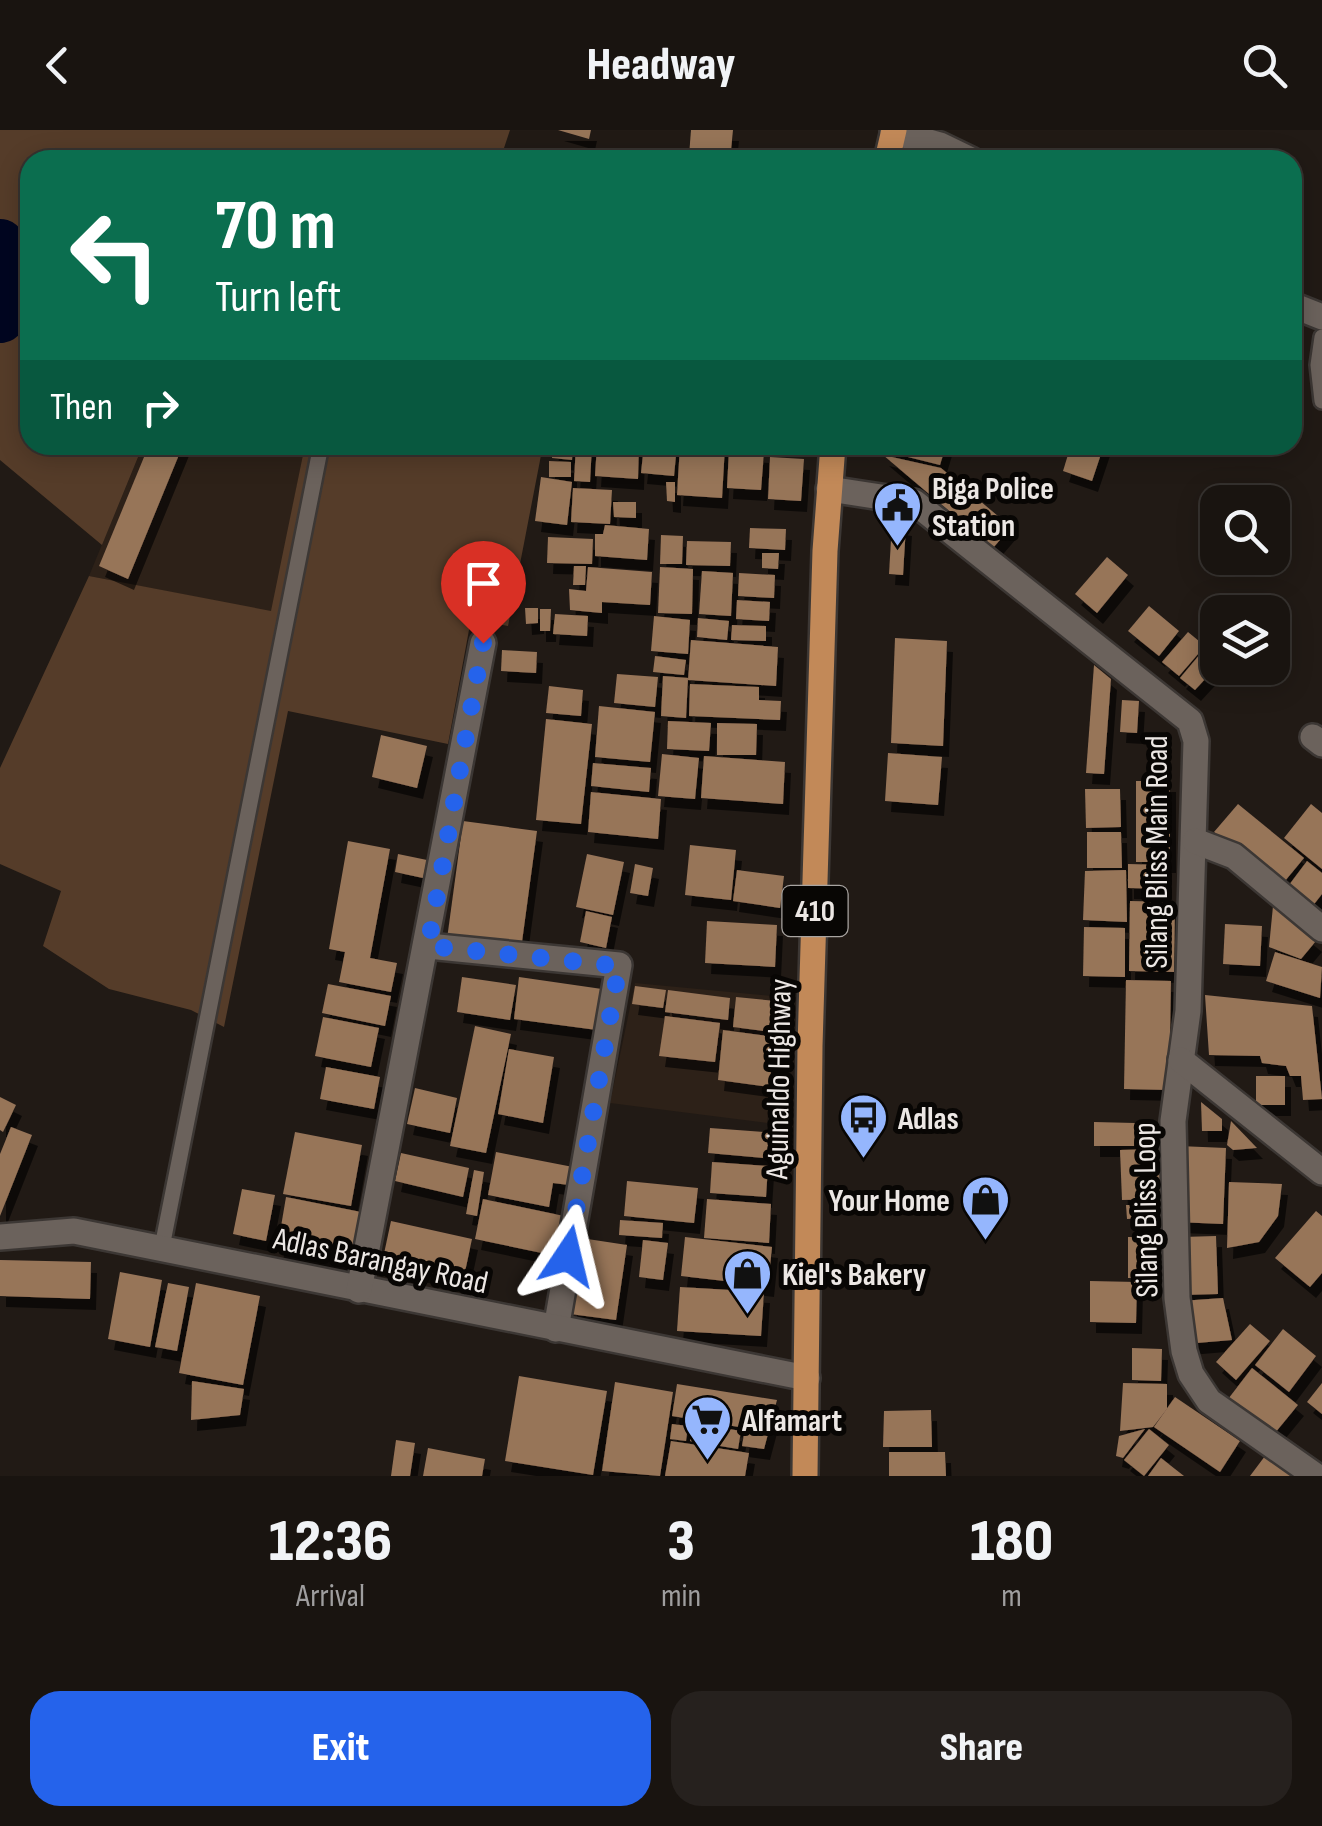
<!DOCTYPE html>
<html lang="en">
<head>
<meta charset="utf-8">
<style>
	:root { --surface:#191410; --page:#26211e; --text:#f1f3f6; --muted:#9f9e9f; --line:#373330; --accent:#2563eb }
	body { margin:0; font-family:"Sofia Sans Condensed",sans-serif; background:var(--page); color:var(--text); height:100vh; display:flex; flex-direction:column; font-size:38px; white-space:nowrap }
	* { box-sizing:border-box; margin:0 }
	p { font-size:32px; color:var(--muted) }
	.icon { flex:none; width:55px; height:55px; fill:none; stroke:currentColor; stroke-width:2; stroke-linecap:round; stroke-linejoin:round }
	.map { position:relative; height:1346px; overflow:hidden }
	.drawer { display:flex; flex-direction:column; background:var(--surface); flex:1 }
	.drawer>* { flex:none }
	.top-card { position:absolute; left:20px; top:20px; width:1282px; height:305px; border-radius:30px; box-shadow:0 5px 25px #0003,0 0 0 2px var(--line); background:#0b6e4f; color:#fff; overflow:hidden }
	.fabs { position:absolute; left:1200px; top:355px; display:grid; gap:20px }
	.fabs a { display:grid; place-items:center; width:90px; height:90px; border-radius:20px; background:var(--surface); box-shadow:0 5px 25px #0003,0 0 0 2px var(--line); font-size:50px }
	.pin { position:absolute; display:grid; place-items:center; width:85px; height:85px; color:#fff; margin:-102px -42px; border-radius:50% 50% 50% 0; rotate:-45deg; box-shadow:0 0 10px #0007 }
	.pin .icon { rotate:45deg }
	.me { position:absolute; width:110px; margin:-55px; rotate:10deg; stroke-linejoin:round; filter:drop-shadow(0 0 8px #0008) }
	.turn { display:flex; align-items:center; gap:35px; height:210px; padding:0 30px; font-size:45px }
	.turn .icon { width:130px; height:130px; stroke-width:2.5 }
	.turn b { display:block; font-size:70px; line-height:85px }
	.then { display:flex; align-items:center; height:95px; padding:0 30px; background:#0003; gap:20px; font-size:38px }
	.eta { display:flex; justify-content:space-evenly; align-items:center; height:170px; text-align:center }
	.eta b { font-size:60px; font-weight:800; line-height:70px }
	.button { display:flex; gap:20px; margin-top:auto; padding:20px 30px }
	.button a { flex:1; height:115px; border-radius:30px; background:var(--accent); color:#fff; font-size:40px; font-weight:800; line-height:115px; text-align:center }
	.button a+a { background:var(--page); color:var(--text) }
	header { display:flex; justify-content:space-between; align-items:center; height:130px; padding:0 30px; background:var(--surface); font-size:45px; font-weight:800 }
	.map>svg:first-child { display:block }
	.built { fill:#2d2118 }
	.green { fill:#553c29 }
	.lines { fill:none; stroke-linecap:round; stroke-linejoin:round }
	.river { stroke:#010620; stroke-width:52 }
	.building { fill:#977459; filter:url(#shadow) }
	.lane-casing { stroke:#3c3734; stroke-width:20 }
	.street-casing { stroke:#3c3734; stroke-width:30 }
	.primary-casing { stroke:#3c3734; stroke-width:30 }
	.lane { stroke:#6b625c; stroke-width:15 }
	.street { stroke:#6b625c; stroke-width:25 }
	.primary { stroke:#c28958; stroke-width:25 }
	.route { stroke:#2563eb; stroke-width:18; stroke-dasharray:0 32.4 }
	.labels { text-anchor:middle; stroke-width:10; stroke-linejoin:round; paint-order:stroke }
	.shield { fill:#080604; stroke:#a8a4a1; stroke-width:2.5 }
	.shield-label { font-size:30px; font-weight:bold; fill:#ece7e4 }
	.poi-label { font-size:32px; font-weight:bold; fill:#ece7e4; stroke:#080604; text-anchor:start }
	.street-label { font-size:32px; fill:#ece7e4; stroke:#080604 }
</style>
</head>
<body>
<header><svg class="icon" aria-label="back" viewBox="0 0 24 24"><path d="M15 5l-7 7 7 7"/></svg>Headway<svg class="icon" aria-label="search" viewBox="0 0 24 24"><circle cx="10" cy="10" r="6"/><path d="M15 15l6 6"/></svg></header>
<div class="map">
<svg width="1322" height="1346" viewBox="0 0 1322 1346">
	<defs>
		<filter id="shadow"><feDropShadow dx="6" dy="11" stdDeviation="0" flood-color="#0009"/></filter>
	</defs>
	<rect width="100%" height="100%" fill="#211a15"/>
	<g class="built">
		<polygon points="143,315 305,315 272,482 89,446"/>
		<polygon points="635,853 782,867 767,993 610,973"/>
	</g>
	<g class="green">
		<polygon points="0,0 510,0 500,30 30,30 30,315 143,315 102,415 0,330"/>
		<polygon points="305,315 543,315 508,496 471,489 448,614 288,581 224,897 191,880 109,859 43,816 61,761 0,734 0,638 89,446 271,481"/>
	</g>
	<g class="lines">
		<polyline class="river" points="0,115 5,166 0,187"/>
	</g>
	<g class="building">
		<polygon points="558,0 591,0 589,9"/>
		<polygon points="691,0 733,0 730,30 689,26"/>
		<polygon points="149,315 183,315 128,449 99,436"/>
		<polygon points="553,315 573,315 572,330 552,328"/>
		<polygon points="576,315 592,315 590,352 574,351"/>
		<polygon points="597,315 639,315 638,349 595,346"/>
		<polygon points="644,315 677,315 674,346 641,343"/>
		<polygon points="680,315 725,316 722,368 677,365"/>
		<polygon points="885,315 946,315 940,335 884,321"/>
		<polygon points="1071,315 1104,315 1092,351 1063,341"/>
		<polygon points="729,320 764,322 761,360 727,358"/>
		<polygon points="883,325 941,338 1011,397 993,418"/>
		<polygon points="770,327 804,329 801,371 768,369"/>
		<polygon points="549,331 571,332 571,347 549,347"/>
		<polygon points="541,347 572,352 567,395 535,391"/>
		<polygon points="666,352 675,352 675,372 667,371"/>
		<polygon points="573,358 612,360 610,394 571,392"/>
		<polygon points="613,372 636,372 636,388 614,387"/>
		<polygon points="892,393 906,395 903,445 889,444"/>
		<polygon points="605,395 649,399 647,430 595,426 595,404 603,404"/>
		<polygon points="750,398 786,399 785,420 749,418"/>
		<polygon points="661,405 683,406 682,434 660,434"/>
		<polygon points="548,407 593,409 592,434 547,433"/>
		<polygon points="687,411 731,412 730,436 686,435"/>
		<polygon points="762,423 779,423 778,439 762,438"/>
		<polygon points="1107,427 1128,445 1097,483 1075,464"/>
		<polygon points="574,436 586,436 585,455 573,455"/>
		<polygon points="588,437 652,442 650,475 602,472 602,483 570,480 569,459 586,461"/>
		<polygon points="660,437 693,439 692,484 658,483"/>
		<polygon points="702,441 733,443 731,486 699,484"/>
		<polygon points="739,443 775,445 774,468 738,466"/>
		<polygon points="737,470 770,472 769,491 736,489"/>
		<polygon points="1149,476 1179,501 1159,526 1128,501"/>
		<polygon points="525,478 538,478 538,493 526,494"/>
		<polygon points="540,479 551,479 550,501 540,501"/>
		<polygon points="555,484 588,486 587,506 553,504"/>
		<polygon points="654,486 690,490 688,524 651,521"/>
		<polygon points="698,488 729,491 727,510 697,507"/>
		<polygon points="732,495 766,496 766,511 731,510"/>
		<polygon points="1188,502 1205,516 1179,546 1162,532"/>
		<polygon points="895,508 947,511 943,616 891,613"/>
		<polygon points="691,510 778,517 776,556 688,550"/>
		<polygon points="1206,517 1218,527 1218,535 1195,560 1180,548"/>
		<polygon points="502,520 537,522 536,543 501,541"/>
		<polygon points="655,526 686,530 684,545 653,542"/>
		<polygon points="1094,535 1111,549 1104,644 1086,643"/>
		<polygon points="617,544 658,547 655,577 614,573"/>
		<polygon points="663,546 688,548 686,588 661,586"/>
		<polygon points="690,554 759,557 759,570 781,571 780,590 689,586"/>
		<polygon points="549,556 583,560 581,586 546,583"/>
		<polygon points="1122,570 1139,571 1137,603 1120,602"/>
		<polygon points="599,576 655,582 650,632 595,627"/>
		<polygon points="546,589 592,594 581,694 536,690"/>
		<polygon points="668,591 711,593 709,621 667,619"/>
		<polygon points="717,593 757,594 756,625 717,625"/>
		<polygon points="381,605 427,616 417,658 372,647"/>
		<polygon points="888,623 942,627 938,675 885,671"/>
		<polygon points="662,624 699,628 695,669 658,666"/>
		<polygon points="704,626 785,632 783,674 701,668"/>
		<polygon points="593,633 651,638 649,662 591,656"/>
		<rect x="1136" y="651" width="34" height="81"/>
		<polygon points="1085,659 1120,659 1121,697 1086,698"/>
		<polygon points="591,662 661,669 658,709 588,702"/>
		<polygon points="1238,674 1304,728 1280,757 1214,702"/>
		<polygon points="1311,674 1322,683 1322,739 1284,708"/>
		<polygon points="463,691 537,701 521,819 447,809"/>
		<polygon points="1087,702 1121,702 1122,738 1087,738"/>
		<polygon points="348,711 390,719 370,828 397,833 391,862 339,852 345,822 329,819"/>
		<polygon points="690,715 736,720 731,770 685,765"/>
		<polygon points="398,724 427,730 423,748 395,742"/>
		<polygon points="587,724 624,732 613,785 576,777"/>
		<polygon points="1307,731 1322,743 1322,764 1308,782 1283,763"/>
		<polygon points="635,734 653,738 648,766 630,763"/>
		<polygon points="1128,734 1166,735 1166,759 1128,758"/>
		<polygon points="737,740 784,746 780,778 733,771"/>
		<polygon points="1126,740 1127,792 1083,790 1085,741"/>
		<polygon points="1130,771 1175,772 1174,842 1129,841"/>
		<polygon points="1273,776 1316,811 1301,829 1269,817"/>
		<polygon points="586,781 612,787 606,818 580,812"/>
		<polygon points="707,791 777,795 775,837 705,833"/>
		<polygon points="1225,794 1262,796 1260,836 1223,834"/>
		<polygon points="1084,797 1125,798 1125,847 1083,846"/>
		<polygon points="1275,822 1322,837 1320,868 1266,851"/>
		<polygon points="462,847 516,855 510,890 457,882"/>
		<polygon points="519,847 602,859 597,900 514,889"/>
		<polygon points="1126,850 1171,851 1169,960 1124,959"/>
		<polygon points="328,854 391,866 385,896 322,883"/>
		<polygon points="635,856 666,860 663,878 632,874"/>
		<polygon points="668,860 730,868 728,890 665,882"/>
		<polygon points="1205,865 1312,876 1322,969 1303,970 1301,946 1290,946 1286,936 1262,933 1260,926 1209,925"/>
		<polygon points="736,867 776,871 773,902 733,897"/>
		<polygon points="665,886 720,893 715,932 659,926"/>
		<polygon points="323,887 379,898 371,937 315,926"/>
		<polygon points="475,896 511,904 486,1023 450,1016"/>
		<polygon points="723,900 775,907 769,957 718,950"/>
		<polygon points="509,919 554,927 543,993 498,984"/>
		<polygon points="326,937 380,947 374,979 320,969"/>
		<rect x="1256" y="946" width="29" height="29"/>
		<polygon points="415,958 457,968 450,1003 407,994"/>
		<polygon points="0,967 16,975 3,1002 0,1000"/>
		<polygon points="1201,972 1222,989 1222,1001 1202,1001"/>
		<polygon points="1231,991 1257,1018 1233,1020 1227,1015"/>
		<polygon points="1094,992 1135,993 1134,1016 1094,1016"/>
		<polygon points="11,997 32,1005 0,1086 0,1024"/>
		<polygon points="710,998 776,1003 774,1029 708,1023"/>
		<polygon points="295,1002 362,1015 351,1076 283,1064"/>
		<polygon points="1179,1016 1226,1018 1223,1094 1176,1092"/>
		<polygon points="1159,1019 1161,1069 1122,1070 1120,1020"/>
		<polygon points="496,1022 573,1037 569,1055 553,1053 549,1077 488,1065"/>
		<polygon points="401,1023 469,1038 463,1067 395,1051"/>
		<polygon points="712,1032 768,1036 766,1067 710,1063"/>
		<polygon points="474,1040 484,1042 477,1086 466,1084"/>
		<polygon points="627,1051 698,1058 694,1093 624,1086"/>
		<polygon points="1229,1052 1282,1054 1278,1086 1259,1112 1227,1118"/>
		<polygon points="242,1059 275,1065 266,1111 233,1104"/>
		<polygon points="286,1067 361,1082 351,1134 277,1120"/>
		<polygon points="483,1069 564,1086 556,1126 475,1109"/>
		<polygon points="707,1069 771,1074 769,1113 704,1108"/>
		<polygon points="1126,1075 1145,1075 1145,1088 1127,1089"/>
		<polygon points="1316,1081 1322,1086 1322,1143 1310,1157 1275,1128"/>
		<polygon points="620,1090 663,1093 662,1108 619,1105"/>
		<polygon points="391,1091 472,1109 463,1151 382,1133"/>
		<polygon points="1216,1106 1218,1164 1183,1165 1182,1107"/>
		<polygon points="685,1107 772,1117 768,1156 681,1146"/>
		<rect x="1128" y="1107" width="31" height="41"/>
		<polygon points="581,1108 627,1115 616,1190 570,1184"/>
		<polygon points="643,1110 668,1113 663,1150 639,1147"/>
		<polygon points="0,1130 91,1132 90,1169 0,1166"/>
		<polygon points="120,1142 162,1150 150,1217 108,1209"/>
		<polygon points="1090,1151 1137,1152 1136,1193 1090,1192"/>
		<polygon points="168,1153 189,1157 177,1221 155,1217"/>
		<polygon points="196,1153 260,1166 243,1255 179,1243"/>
		<polygon points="680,1157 764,1162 761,1206 677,1201"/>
		<polygon points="1223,1168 1232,1210 1185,1214 1181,1171"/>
		<polygon points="1250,1194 1270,1211 1236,1250 1216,1232"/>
		<polygon points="1283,1199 1316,1226 1289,1262 1255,1235"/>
		<polygon points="1132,1218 1162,1219 1161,1251 1132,1250"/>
		<polygon points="1252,1238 1298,1275 1270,1309 1225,1273"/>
		<polygon points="519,1246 607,1261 593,1345 505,1331"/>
		<polygon points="192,1251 244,1259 240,1285 191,1290"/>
		<polygon points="615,1252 673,1262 660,1346 602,1341"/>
		<polygon points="1123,1253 1167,1254 1167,1279 1153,1297 1120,1301"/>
		<polygon points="1322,1253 1322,1284 1307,1272"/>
		<polygon points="677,1254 777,1270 764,1319 742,1316 745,1298 672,1286"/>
		<polygon points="1175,1267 1240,1311 1220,1342 1154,1297"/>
		<polygon points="931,1280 932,1317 883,1317 884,1281"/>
		<polygon points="693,1293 741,1301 738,1319 690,1311"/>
		<polygon points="672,1294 688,1296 686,1311 670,1309"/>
		<polygon points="1145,1299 1123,1328 1116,1326 1119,1306"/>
		<polygon points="1149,1299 1169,1315 1144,1346 1124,1330"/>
		<polygon points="396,1310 415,1313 410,1346 391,1346"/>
		<polygon points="671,1311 749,1323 745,1346 665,1346"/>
		<polygon points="428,1318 485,1329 482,1346 423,1346"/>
		<polygon points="889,1322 945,1322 946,1346 889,1346"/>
		<polygon points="1268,1322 1300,1346 1250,1346"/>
		<polygon points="1161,1328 1184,1346 1148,1346"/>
	</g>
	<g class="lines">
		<defs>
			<g id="lane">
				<polyline points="1322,271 1318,235 1322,207"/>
				<polyline points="162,1117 321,315"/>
			</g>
			<g id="street">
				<polyline points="893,2 940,15 971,30"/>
				<polyline points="1292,175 1322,187"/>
				<polyline points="829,359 914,372 1190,591 1196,611 1188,881 1173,991 1177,1168 1184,1221 1191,1244 1209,1271 1316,1346"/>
				<polyline points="1313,607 1322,614"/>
				<polyline points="1195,711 1234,726 1322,799"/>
				<polyline points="428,816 619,835 556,1199"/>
				<polyline points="1181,930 1322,1042"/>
				<polyline points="0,1107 74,1101 807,1248"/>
				<polyline points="359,1160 483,513"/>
			</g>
			<g id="primary">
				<polyline points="887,30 894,0"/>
				<polyline points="805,1346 810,916 825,421 833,315"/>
			</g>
		</defs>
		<use href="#lane" class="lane-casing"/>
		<use href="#street" class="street-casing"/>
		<use href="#primary" class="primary-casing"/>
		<use href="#lane" class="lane"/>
		<use href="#street" class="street"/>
		<use href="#primary" class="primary"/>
	</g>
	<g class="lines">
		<polyline class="route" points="483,513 428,816 619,836 568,1126"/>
	</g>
	<defs>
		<symbol id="civic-pin" viewBox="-11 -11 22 30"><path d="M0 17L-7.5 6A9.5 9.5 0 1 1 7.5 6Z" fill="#95b6fd" stroke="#080604"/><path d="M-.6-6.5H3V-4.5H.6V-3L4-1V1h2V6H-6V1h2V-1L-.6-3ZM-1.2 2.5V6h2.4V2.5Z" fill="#111"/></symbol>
		<symbol id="bus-pin" viewBox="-11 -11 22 30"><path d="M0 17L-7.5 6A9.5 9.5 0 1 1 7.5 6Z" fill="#95b6fd" stroke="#080604"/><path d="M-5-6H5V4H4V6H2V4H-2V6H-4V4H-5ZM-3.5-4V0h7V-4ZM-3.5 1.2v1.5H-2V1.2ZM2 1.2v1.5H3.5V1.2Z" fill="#111"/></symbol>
		<symbol id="shop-pin" viewBox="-11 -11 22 30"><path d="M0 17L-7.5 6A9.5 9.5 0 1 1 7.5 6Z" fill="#95b6fd" stroke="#080604"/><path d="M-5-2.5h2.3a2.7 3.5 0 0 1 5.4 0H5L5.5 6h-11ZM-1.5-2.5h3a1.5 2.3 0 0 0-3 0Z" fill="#111"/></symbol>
		<symbol id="supermarket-pin" viewBox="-11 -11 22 30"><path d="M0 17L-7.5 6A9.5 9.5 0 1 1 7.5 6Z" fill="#95b6fd" stroke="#080604"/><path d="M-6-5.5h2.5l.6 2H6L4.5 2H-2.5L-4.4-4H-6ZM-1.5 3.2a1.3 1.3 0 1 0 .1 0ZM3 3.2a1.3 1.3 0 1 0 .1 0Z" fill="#111"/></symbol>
	</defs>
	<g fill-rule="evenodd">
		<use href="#civic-pin" x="870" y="348" width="55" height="75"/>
		<use href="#bus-pin" x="836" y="960" width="55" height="75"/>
		<use href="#shop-pin" x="958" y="1042" width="55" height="75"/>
		<use href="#shop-pin" x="720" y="1116" width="55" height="75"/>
		<use href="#supermarket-pin" x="680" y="1262" width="55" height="75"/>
	</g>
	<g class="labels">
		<rect class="shield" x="782.5" y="756" width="65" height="50" rx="8"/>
		<g class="shield-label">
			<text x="815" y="791">410</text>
		</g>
		<g class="poi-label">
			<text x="932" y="369">Biga Police<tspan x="932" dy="37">Station</tspan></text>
			<text x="898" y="999">Adlas</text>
			<text x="950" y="1081" text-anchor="end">Your Home</text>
			<text x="782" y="1155">Kiel's Bakery</text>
			<text x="742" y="1301">Alfamart</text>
		</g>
		<g class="street-label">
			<text transform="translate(1156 722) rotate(-90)" y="11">Silang Bliss Main Road</text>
			<text transform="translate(778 949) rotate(-89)" y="11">Aguinaldo Highway</text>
			<text transform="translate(1145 1080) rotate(-91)" y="11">Silang Bliss Loop</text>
			<text transform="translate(381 1130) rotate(12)" y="11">Adlas Barangay Road</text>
		</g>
	</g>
</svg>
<div class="fabs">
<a><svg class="icon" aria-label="search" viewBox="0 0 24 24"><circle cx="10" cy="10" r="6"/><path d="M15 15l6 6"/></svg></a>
<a><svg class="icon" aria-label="layers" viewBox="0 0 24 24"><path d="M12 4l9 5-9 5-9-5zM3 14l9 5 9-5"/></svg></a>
</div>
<div class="pin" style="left:483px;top:513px;background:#d93025"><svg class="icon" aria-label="arrive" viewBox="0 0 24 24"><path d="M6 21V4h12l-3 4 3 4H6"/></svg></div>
<svg class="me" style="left:568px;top:1126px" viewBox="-20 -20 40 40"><path d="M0-17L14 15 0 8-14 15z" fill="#2563eb" stroke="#fff" stroke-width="4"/></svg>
<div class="top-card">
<div class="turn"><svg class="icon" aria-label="left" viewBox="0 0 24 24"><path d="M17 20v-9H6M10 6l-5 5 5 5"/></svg><div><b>70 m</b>Turn left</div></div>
<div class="then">Then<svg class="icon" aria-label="right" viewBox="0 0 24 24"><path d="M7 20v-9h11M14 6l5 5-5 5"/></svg></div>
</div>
</div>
<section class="drawer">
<div class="eta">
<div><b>12:36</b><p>Arrival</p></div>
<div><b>3</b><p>min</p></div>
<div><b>180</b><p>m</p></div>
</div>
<div class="button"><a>Exit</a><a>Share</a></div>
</section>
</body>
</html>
